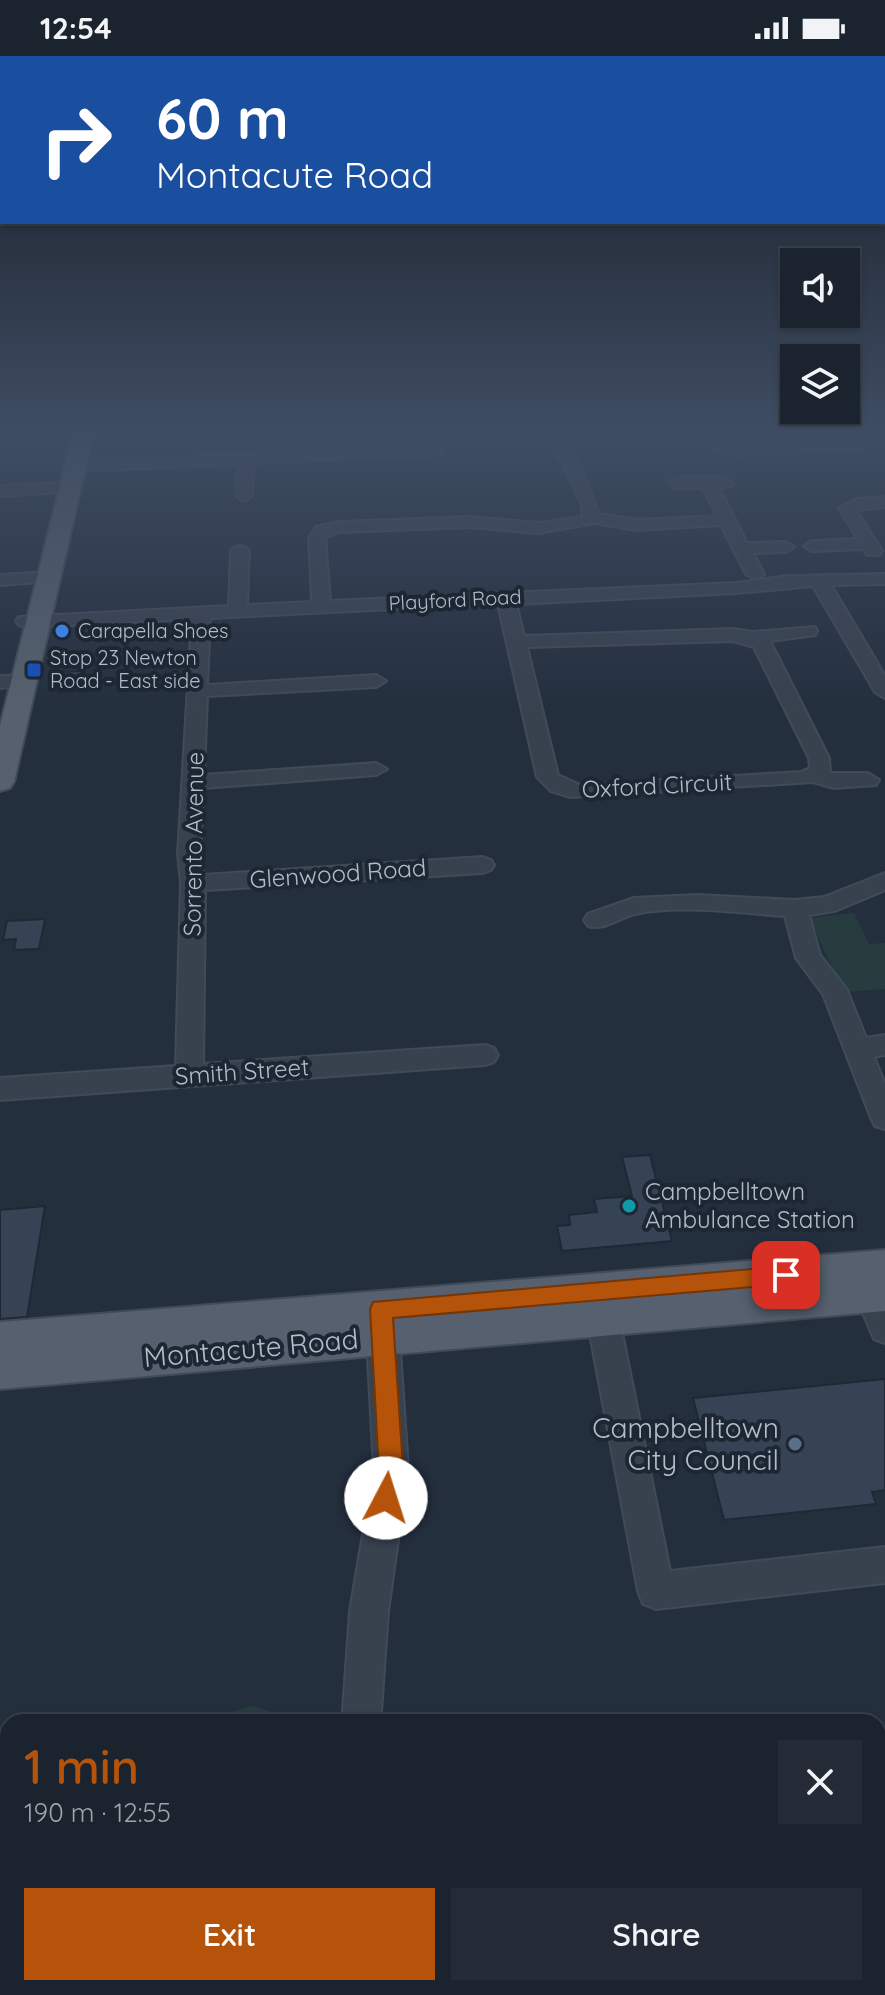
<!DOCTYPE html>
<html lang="en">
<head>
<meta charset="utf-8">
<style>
	:root { --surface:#1b232e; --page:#242b36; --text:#f1f3f6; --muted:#a0a4aa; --line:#39404a; --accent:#b45309 }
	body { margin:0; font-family:Quicksand,sans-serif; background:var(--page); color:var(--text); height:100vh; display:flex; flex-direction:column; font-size:30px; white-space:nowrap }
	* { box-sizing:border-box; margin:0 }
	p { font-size:26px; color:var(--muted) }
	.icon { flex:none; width:44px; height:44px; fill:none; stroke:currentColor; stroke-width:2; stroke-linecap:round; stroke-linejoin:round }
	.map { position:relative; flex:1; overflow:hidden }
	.panel { position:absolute; left:0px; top:1658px; width:886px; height:282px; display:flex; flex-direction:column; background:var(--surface); border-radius:24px 24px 0 0; box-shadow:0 2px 6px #0004,0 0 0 2px var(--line) }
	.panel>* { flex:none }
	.hud { position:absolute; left:0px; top:0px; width:886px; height:168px; box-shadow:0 2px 6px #0004,0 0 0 2px var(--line); background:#1a4fa0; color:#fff; overflow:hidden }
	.buttons { position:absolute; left:780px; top:192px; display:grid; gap:16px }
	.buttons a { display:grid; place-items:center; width:80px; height:80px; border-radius:0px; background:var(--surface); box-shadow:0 2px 6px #0004,0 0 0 2px var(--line); font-size:40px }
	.pin { position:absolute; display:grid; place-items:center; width:68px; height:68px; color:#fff; margin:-34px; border-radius:16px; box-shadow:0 4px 12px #0006 }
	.me { position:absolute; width:88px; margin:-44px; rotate:5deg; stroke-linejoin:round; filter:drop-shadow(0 0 6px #0008) }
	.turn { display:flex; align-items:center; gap:28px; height:168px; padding:0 24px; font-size:36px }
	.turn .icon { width:104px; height:104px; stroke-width:2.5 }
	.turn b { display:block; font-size:56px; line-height:68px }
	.round { display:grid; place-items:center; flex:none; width:84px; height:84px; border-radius:0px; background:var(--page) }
	.headline { display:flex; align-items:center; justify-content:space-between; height:136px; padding:0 24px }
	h1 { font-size:48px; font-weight:600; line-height:60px; color:var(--accent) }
	.primary-button { display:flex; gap:16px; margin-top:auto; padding:16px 24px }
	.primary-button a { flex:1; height:92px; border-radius:0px; background:var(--accent); color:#fff; font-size:32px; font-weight:600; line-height:92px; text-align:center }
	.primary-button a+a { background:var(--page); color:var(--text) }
	.status { display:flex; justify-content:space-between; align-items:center; height:56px; padding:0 40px; background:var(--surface); direction:ltr }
	.status svg { height:22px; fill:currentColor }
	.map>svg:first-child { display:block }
	.green { fill:#263c3f }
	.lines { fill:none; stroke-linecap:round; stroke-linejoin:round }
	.stream { stroke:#17263c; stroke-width:7 }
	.building { fill:#364354; stroke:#1f2835; stroke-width:2 }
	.minor-casing { stroke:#414a57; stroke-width:4 }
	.major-casing { stroke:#414a57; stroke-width:4 }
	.minor { fill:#38414e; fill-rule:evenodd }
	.major { fill:#56606e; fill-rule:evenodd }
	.route { fill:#b45309; stroke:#753606; stroke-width:2 }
	.shop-dot { fill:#3f7fe0; stroke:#1d2633; stroke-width:3 }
	.transit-dot { fill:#1a4fb4; stroke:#1d2633; stroke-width:3 }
	.culture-dot { fill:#0f9aa8; stroke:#1d2633; stroke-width:3 }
	.service-dot { fill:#5c6f8a; stroke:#1d2633; stroke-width:3 }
	.labels { text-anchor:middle; stroke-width:8; stroke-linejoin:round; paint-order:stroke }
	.far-street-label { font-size:20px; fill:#b4bcc9; stroke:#1d2633 }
	.far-poi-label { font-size:20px; fill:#b4bcc9; stroke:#1d2633; text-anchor:start }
	.street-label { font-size:24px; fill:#b4bcc9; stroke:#1d2633 }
	.poi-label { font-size:24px; fill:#b4bcc9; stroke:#1d2633; text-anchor:start }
	.near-street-label { font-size:28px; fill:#b4bcc9; stroke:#1d2633 }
	.near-poi-label { font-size:28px; fill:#b4bcc9; stroke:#1d2633; text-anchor:end }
</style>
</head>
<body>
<div class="status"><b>12:54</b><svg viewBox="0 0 49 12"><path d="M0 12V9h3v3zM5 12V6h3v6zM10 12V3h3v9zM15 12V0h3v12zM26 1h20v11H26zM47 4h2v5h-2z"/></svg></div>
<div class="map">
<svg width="885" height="1939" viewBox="0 0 885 1939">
	<rect width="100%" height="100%" fill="#242f3e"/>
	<g class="green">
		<polygon points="854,857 869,888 885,887 885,933 844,936 809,862"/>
		<polygon points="253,1650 303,1666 193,1666"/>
		<polygon points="885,1737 885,1939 485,1939 475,1932 878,1932 878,1738"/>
		<polygon points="8,1743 8,1844 0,1847 0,1747"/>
	</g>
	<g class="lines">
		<g class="stream">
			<polyline points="0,1804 8,1799"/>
			<polyline points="878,1856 885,1854"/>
		</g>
	</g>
	<g class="building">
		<polygon points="84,615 81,635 58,636 62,616"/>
		<polygon points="45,863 39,893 14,894 16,883 3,884 7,865"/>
		<polygon points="650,1099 672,1185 562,1195 557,1170 570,1169 569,1159 597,1156 594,1143 632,1140 622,1101"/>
		<polygon points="45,1150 27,1261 0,1263 0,1154"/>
		<polygon points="885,1323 885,1434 872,1436 876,1448 724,1464 693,1342"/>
	</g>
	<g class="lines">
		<defs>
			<g id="minor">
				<path d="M548,378H562L575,398L599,458L637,464L717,460L703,432H676L668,427C679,418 722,418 733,427L731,430L719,432L747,487L786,486L794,491L786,496L753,497L764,518L755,523L746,518L721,469L637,474L595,467L538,477L470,471L339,476L325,482L330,545L736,527L788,520L885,518V528L831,529L885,620V642L875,636L813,530L736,537L516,548L524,580L733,573L752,576L815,571L817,575L815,579L770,585L829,702L830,717H868L879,724L876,729L834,732L813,726L570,741L551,735L537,721L498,548L210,562L207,629L376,619L386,625L376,631L207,640L204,719L376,707L387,713L376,719L203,732L200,798L203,819L483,801L491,804L494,809L491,814L483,817L205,834L203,1008L485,989L494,992L498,999L494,1006L485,1009L0,1044V1022L176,1010L181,827L178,798L192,563L25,571L19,569L16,565L19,561L229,550L231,494L240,489L249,494L247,549L312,546L309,482L316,471L339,466L470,461L538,467L582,461V449ZM733,585L754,591L809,702L810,712L801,716L580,729L558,719L527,591Z"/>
				<polygon points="703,378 718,378 725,387 736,389 857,384 859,382 857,378 871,378 875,384 860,393 736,399 715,394"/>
				<polygon points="437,390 442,392 442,398 253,407 252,440 244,445 236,440 238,408 75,415 67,410 75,405"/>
				<polygon points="69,427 75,429 75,435 0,440 0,430"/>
				<polygon points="885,441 885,451 856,454 882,495 879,499 867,499 863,493 812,495 804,490 812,485 858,483 839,452 857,443"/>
				<polygon points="48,516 54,517 57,521 54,525 0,529 0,519"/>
				<polygon points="23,619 30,621 33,625 30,629 0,632 0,620"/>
				<path d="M885,817V834L835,855L809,859L820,899L847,934L866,982L885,979V999L874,1001L885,1028V1073L875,1070L871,1062L823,938L796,902L785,860C742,857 676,848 635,858C619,862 604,875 588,870L584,864L588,858L634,842L697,839L795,844L824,841Z"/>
				<polygon points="871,1224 882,1228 885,1235 885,1287 874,1283 855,1238 860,1228"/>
				<polygon points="603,1248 614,1252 619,1262 670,1515 885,1491 885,1527 656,1553 643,1548 638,1535 587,1262 592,1252"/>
				<polygon points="382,1251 393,1255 398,1265 408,1413 388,1555 381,1655 377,1666 347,1666 343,1655 350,1555 374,1413 366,1265 371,1255"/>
			</g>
			<g id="major">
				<polygon points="73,378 93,378 14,726 10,732 0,735 0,670"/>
				<polygon points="885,1194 885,1255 0,1333 0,1266"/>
			</g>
		</defs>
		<use href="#minor" class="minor-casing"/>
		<use href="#major" class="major-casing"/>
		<use href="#minor" class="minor"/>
		<use href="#major" class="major"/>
	</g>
	<linearGradient id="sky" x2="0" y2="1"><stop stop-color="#141a22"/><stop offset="0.58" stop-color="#3f4d63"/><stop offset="1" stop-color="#3f4d63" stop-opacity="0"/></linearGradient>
	<rect width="885" height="650" fill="url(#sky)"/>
	<polygon class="route" points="786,1210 794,1212 797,1219 794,1226 786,1228 393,1262 403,1413 395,1450 386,1454 378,1450 374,1442 379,1413 370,1253 373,1246"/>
	<circle class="shop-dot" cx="62" cy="575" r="8"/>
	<rect class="transit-dot" x="26" y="606" width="16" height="16" rx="4"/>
	<circle class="culture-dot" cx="629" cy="1150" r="8"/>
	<circle class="service-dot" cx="795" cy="1388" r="8"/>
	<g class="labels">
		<g class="far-street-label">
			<text transform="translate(455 544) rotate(-3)" y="7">Playford Road</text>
		</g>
		<g class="far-poi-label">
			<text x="78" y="582">Carapella Shoes</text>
			<text x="50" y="609">Stop 23 Newton<tspan x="50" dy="23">Road - East side</tspan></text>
		</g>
		<g class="street-label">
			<text transform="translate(657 730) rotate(-3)" y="8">Oxford Circuit</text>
			<text transform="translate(194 788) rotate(-89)" y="8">Sorrento Avenue</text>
			<text transform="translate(338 818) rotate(-4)" y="8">Glenwood Road</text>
			<text transform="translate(242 1016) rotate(-4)" y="8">Smith Street</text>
		</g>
		<g class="poi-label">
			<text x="645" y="1144">Campbelltown<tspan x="645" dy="28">Ambulance Station</tspan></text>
		</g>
		<g class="near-street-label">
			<text transform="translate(251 1292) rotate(-5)" y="10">Montacute Road</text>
		</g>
		<g class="near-poi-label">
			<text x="779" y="1382">Campbelltown<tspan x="779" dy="32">City Council</tspan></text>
		</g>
	</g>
</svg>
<div class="buttons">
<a><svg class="icon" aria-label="sound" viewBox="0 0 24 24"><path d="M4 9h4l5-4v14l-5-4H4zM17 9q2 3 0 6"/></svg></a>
<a><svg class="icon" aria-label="layers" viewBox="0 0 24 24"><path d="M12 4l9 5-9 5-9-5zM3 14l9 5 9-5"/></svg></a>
</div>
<div class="pin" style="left:786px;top:1219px;background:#d93025"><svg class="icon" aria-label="arrive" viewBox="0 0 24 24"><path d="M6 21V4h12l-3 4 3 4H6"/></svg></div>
<svg class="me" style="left:386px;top:1442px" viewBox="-20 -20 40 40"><circle r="19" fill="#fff"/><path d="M0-13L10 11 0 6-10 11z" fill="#b45309"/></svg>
<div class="hud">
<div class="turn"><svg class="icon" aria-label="right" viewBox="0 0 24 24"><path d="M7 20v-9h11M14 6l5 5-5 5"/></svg><div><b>60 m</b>Montacute Road</div></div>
</div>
<section class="panel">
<div class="headline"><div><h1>1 min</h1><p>190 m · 12:55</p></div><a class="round"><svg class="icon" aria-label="close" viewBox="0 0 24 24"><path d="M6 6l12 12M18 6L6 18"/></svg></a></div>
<div class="primary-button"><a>Exit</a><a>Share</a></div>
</section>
</div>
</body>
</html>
